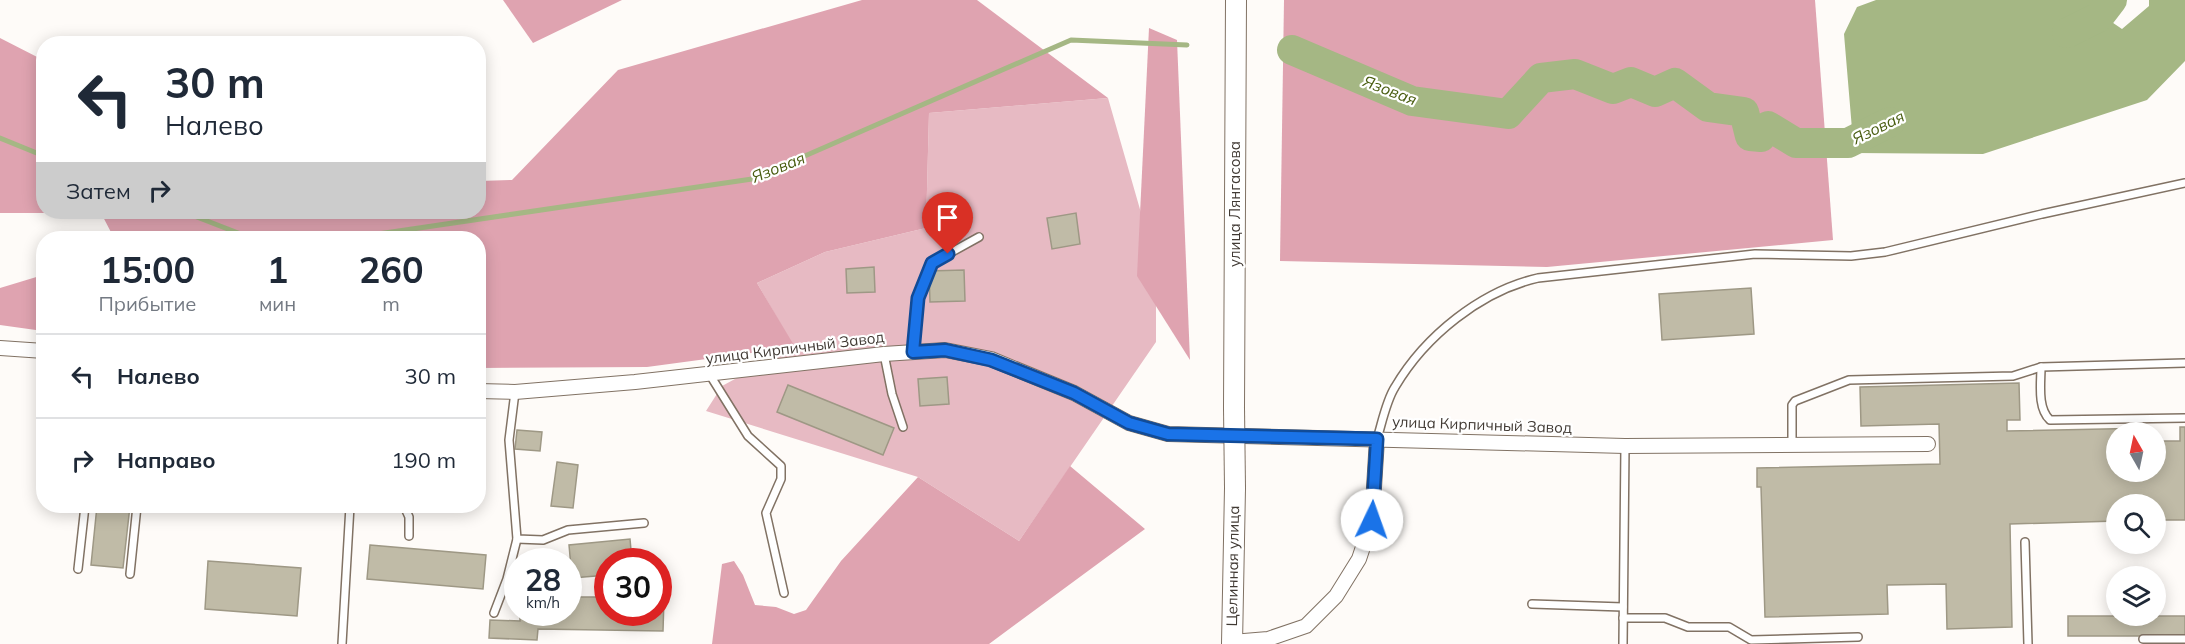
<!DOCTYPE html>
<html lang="ru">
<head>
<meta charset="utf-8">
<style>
	:root { --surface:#fff; --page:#f2f2f3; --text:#1f2937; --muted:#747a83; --line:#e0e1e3 }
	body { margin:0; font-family:Mulish,sans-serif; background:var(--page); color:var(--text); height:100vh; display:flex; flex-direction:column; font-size:22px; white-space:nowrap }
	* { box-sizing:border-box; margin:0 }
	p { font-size:20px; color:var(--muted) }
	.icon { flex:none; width:33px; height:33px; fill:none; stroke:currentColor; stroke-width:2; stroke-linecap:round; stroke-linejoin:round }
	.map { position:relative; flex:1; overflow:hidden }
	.drawer { position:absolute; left:36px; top:231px; width:450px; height:282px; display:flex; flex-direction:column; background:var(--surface); border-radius:24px; box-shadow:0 3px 15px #0003 }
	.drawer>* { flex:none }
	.guide { position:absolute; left:36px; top:36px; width:450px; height:183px; border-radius:24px; box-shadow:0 3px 15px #0003; background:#fff; color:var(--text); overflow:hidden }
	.needle { width:39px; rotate:351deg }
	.controls { position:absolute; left:2106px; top:422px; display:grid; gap:12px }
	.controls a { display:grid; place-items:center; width:60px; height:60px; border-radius:50%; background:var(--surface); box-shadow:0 3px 15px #0003; font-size:30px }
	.speed { position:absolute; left:504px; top:548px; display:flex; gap:12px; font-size:30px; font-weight:700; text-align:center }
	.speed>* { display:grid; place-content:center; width:78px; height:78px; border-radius:50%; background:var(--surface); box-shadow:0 3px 15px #0003; line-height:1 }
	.speed small { font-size:15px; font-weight:400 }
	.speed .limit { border:9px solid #d22; background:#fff; color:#111 }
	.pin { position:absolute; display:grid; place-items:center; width:51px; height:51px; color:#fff; margin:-62px -26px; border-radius:50% 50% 50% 0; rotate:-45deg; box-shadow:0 0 6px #0007 }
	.pin .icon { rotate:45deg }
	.me { position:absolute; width:66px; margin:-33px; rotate:3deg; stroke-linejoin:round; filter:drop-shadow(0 0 4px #0008) }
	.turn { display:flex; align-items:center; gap:21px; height:126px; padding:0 30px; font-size:27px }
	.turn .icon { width:78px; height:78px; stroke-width:2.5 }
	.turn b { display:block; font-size:42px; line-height:51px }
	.then { display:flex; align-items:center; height:57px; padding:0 30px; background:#0003; gap:12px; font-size:22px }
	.eta { display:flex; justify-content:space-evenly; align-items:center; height:102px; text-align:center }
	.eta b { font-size:36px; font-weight:700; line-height:42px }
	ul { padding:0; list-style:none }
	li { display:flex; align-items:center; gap:18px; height:84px; padding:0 30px; border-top:2px solid var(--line) }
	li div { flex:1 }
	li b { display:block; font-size:22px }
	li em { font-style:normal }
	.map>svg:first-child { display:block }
	.green { fill:#e7bac3 }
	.forest { fill:#dfa3b0 }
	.water { fill:#a5b784 }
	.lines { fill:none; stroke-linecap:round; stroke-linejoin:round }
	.stream { stroke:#a5b784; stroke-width:5 }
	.river { stroke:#a5b784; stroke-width:30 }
	.building { fill:#c0bba7; stroke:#9e9885; stroke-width:1.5 }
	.service-casing { stroke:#817264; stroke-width:10 }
	.minor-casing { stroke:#817264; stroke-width:16 }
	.secondary-casing { stroke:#817264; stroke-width:22 }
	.service { stroke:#fff; stroke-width:7 }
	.minor { stroke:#fff; stroke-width:14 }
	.secondary { stroke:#fff; stroke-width:20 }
	.secondary-bridge-casing { stroke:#817264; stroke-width:22; stroke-linecap:butt }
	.secondary-bridge { stroke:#fff; stroke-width:20 }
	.route-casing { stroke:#114b97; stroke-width:15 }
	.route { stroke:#1a73e8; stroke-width:10 }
	.labels { text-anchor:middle; stroke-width:4.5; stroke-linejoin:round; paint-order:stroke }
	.street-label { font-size:15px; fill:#413a34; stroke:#fff }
	.water-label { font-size:16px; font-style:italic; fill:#485c0f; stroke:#fff }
</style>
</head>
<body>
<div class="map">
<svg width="2185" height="644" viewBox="0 0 2185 644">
	<rect width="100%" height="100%" fill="#fefbf8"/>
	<polygon class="green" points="1108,98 1156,265 1156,342 1019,541 918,477 706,411 722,386 794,347 757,283 825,252 926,228 929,113"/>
	<g class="forest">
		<polygon points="503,0 622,0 533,43"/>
		<polygon points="862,0 977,0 1108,98 929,113 926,228 825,252 757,283 795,347 647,367 479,368 478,238 114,238 101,213 0,213 0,38 43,60 44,212 478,212 479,181 512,180 618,70"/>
		<polygon points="1284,0 1815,0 1833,240 1547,267 1280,261"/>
		<polygon points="1149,28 1177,40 1190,360 1137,276"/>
		<polygon points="43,275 43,331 0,325 0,288"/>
		<polygon points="1070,466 1145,529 989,644 712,644 722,564 734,561 743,575 755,605 776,607 794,614 806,610 841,561 918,477 1019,541"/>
	</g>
	<polygon class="water" points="1876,0 2093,0 2094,10 2122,29 2149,6 2149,0 2185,0 2185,61 2147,100 1983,154 1854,153 1844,34 1857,7"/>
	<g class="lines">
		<g class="stream">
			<polyline points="0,138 44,156"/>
			<polyline points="184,212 251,238"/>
			<polyline points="351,238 752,179 1071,40 1187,45"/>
		</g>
		<g class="river">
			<polyline points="2067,33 2099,17 2112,0"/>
			<polyline points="1292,50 1412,101 1508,114 1541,78 1575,74 1613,89 1631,82 1655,92 1675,83 1708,107 1744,112 1750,136 1761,137 1768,126 1796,143 1848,143 1890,122"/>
		</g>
	</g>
	<g class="building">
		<polygon points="1076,213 1080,244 1052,249 1047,218"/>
		<polygon points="874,267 875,292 847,293 846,269"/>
		<polygon points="964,270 965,301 930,302 929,271"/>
		<polygon points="1751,288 1754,334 1662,340 1659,294"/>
		<polygon points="947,377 949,404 920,406 918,379"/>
		<polygon points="2019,383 2020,420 2007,420 2007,431 2151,428 2151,432 2116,432 2116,471 2156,471 2156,441 2180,441 2180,427 2185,427 2185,520 2156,520 2156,504 2116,504 2116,521 2010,524 2012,627 1947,629 1946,584 1887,585 1888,614 1765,617 1761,487 1757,487 1757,468 1940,464 1939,424 1861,426 1860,387"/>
		<polygon points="788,385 894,428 883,455 777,412"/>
		<polygon points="517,430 542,432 540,451 515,449"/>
		<polygon points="557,462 578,465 573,508 551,506"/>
		<polygon points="97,506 130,506 123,568 91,565"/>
		<polygon points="630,539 632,561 608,561 608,575 572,578 569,545"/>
		<polygon points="370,545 486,555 483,589 367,579"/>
		<polygon points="208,561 301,568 297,616 205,609"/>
		<polygon points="568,597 608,597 608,612 658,612 658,598 664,598 663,631 538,629 537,640 489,638 490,620 520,621 520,612 568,612"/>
		<rect x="2068" y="616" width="117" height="20"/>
	</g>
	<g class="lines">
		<defs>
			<g id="service">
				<polyline points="913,352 918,298 932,263 979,237"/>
				<polyline points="884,354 892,394 903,427"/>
				<path d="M2041,367C2041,383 2037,408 2050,420L2185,418"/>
				<polyline points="710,375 748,436 781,466 781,479 766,513 784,593"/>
				<polyline points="515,392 509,440 517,539 543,540 568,530 644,523"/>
				<path d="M1377,439C1382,423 1386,401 1395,387C1425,336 1481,291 1538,278L1755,254L1851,256L1885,252L2042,214L2185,183"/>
				<polyline points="1792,445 1792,405 1795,401 1849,380 2013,376 2041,367 2185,363"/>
				<polyline points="404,506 409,517 409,536"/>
				<polyline points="2025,542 2028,644"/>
				<polyline points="78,569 85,506"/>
				<polyline points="130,574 137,506"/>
				<polyline points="1532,604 1623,607"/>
				<polyline points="494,613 507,579 517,539"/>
				<polyline points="1623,618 1665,618 1688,627 1729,627 1751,640 1858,637"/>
				<polyline points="2143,639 2185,639"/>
				<polyline points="342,644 350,506"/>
				<polyline points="1623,644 1625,446"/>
			</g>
			<g id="minor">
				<polyline points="0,348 44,351"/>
				<polyline points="478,391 515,392 635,382 884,354 945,350 991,359 1074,393 1129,423 1168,434 1625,446 1928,444"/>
				<polyline points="1232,642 1268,639 1306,626 1336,596 1359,559 1372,520 1377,439"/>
			</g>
			<g id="secondary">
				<polyline points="1234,408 1236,0"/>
				<polyline points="1232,644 1235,488"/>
			</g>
		</defs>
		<use href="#service" class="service-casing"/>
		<use href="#minor" class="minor-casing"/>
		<use href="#secondary" class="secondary-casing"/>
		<use href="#service" class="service"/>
		<use href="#minor" class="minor"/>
		<use href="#secondary" class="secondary"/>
		<defs>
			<polyline id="secondary-bridge" points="1234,408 1235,488"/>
		</defs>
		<use href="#secondary-bridge" class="secondary-bridge-casing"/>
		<use href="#secondary-bridge" class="secondary-bridge"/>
	</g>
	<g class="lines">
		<defs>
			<polyline id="route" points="948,254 932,263 918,298 913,352 945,350 991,360 1074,393 1129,423 1168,434 1377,439 1372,520"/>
		</defs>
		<use href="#route" class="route-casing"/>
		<use href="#route" class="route"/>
	</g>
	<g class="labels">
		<g class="street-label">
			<text transform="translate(1235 204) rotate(-90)" y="5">улица Лянгасова</text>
			<text transform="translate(795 348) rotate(-7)" y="5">улица Кирпичный Завод</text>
			<text transform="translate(1482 425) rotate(2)" y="5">улица Кирпичный Завод</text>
			<text transform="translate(1233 566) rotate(-89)" y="5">Целинная улица</text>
		</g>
		<g class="water-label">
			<text transform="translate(1390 90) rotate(21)" y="6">Язовая</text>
			<text transform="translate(1878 127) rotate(-26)" y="6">Язовая</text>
			<text transform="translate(778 167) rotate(-22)" y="6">Язовая</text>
		</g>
	</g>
</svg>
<div class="controls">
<a><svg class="needle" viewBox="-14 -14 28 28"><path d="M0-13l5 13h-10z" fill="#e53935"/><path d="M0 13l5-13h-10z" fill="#747a83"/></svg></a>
<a><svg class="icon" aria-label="search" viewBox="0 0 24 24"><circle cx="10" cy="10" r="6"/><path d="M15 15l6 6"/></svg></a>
<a><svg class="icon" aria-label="layers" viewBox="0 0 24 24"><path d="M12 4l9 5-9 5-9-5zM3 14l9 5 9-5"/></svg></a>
</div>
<div class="speed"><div>28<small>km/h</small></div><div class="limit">30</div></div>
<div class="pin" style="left:948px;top:254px;background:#d93025"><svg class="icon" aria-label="arrive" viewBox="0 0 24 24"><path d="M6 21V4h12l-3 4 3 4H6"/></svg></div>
<svg class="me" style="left:1372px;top:520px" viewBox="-20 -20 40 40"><circle r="19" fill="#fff"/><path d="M0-13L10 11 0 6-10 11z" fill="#1a73e8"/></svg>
<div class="guide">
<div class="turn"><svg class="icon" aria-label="left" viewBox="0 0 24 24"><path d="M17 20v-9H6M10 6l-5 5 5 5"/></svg><div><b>30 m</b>Налево</div></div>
<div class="then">Затем<svg class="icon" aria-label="right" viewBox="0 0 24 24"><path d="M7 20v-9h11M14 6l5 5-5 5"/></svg></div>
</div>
<section class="drawer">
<div class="eta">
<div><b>15:00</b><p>Прибытие</p></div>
<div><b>1</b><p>мин</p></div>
<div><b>260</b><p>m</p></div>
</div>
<ul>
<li><svg class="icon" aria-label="left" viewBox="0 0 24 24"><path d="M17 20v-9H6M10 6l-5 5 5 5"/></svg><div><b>Налево</b></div><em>30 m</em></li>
<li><svg class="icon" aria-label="right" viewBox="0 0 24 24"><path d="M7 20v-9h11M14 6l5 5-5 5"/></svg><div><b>Направо</b></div><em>190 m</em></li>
</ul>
</section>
</div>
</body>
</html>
